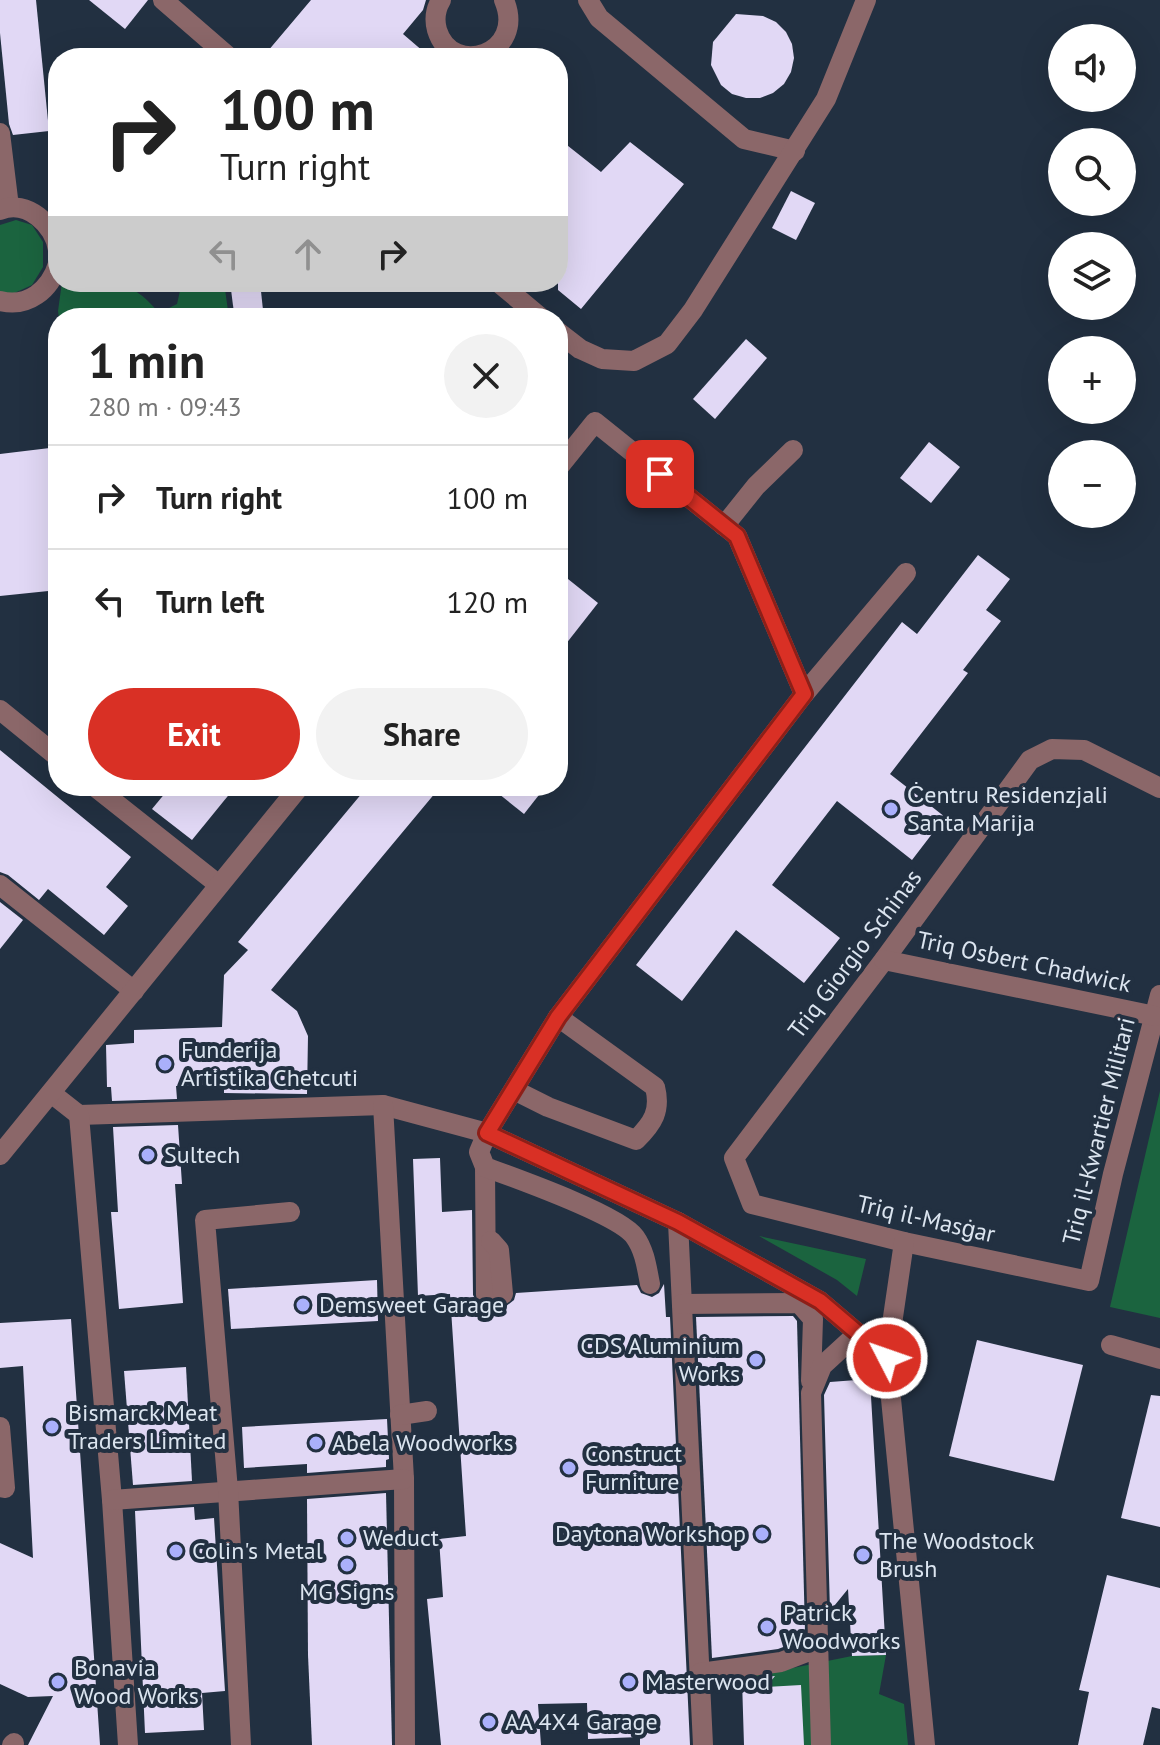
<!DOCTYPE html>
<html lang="en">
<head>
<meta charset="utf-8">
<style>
	:root { --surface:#fff; --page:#f2f2f2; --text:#222; --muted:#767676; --line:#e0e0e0; --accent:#d93025 }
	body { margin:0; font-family:"PT Sans",sans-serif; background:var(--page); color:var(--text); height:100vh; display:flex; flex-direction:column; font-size:30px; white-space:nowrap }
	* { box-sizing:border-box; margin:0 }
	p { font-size:26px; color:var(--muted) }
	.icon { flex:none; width:44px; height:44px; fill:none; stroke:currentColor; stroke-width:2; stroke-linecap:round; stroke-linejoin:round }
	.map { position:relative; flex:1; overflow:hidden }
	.side { position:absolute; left:48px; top:308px; width:520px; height:488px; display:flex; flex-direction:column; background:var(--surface); border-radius:32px; box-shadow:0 8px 32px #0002 }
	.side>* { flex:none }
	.guide { position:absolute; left:48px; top:48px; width:520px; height:244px; border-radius:32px; box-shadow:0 8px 32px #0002; background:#fff; color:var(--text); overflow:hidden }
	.controls { position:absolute; left:1048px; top:24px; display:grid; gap:16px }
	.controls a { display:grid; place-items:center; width:88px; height:88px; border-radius:50%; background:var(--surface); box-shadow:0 8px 32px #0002; font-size:40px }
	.pin { position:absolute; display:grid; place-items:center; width:68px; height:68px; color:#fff; margin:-34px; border-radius:16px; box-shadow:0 4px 12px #0006 }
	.me { position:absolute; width:88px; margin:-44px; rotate:311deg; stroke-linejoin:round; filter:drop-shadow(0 0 6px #0008) }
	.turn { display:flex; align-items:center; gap:28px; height:168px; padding:0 40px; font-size:36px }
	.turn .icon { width:104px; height:104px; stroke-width:2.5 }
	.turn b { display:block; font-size:56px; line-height:68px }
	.lanes { display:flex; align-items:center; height:76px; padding:0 40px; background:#0003; justify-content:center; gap:40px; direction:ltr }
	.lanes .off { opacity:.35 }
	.round { display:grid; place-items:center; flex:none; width:84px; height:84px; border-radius:42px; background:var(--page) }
	.overview { display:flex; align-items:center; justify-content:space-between; height:136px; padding:0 40px }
	h1 { font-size:48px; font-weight:700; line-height:60px }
	.primary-button { display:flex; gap:16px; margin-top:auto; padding:16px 40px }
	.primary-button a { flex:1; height:92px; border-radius:48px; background:var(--accent); color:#fff; font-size:32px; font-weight:700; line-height:92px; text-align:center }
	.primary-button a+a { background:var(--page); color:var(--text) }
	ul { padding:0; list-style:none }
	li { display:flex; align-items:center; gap:24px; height:104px; padding:0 40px; border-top:2px solid var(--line) }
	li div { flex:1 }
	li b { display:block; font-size:30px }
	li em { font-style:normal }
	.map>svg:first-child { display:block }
	.green { fill:#1b643f }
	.building { fill:#e1d8f5 }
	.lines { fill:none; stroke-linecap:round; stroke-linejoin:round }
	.minor { stroke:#8b6769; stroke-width:20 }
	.route-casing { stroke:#8d1f18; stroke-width:20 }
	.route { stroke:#d93025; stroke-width:14 }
	.poi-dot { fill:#aab0fb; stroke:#223041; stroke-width:3 }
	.labels { text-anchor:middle; stroke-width:8; stroke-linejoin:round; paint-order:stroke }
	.poi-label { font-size:24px; fill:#dce5f0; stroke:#223041; text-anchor:start }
	.street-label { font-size:24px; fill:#dce5f0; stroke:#223041 }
</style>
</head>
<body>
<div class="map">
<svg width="1160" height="1745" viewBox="0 0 1160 1745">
	<rect width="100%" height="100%" fill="#223041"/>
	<g class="green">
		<polygon points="16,220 32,225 43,242 43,267 32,285 10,295 0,292 0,225"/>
		<path d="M62,282C107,282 128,275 159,313L177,304L182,282H224L229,318H59L58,311Z"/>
		<polygon points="1160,1091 1160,1318 1110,1307"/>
		<polygon points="759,1236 866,1259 857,1296 837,1280"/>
		<polygon points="886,1655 879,1694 904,1704 908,1745 752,1745 753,1676 852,1656"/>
	</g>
	<g class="building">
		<polygon points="0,0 36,0 49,131 13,135 9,124 0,33"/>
		<polygon points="89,0 148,0 125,29"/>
		<polygon points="311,0 426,0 423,10 403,34 431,58 262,58"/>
		<polygon points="736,14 763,16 776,22 786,32 792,44 794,58 791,72 784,84 773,93 760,98 746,98 732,94 721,85 711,65 713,42"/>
		<polygon points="558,138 601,172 630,142 684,184 581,309 558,290"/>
		<polygon points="791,191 815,203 796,240 772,228"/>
		<polygon points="230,282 260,282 263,310 234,313"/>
		<polygon points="746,339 767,358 715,419 693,399"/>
		<polygon points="929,442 960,467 931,503 900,478"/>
		<polygon points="58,447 58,590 0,596 0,454"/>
		<polygon points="978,555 1010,579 986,610 1001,621 963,670 968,673 890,774 945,817 912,860 837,801 772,885 840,938 804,983 736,930 682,1001 636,965 902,622 917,634"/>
		<polygon points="558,571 598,603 558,654"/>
		<polygon points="0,750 131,857 106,887 128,906 104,935 48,889 39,900 8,875 0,872"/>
		<polygon points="171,786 236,786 192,840 152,809"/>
		<polygon points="368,786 441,786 271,990 297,1011 308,1036 307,1094 224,1093 224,1084 176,1086 177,1099 112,1101 111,1087 107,1087 106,1045 134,1043 134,1030 222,1027 224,975 248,950 238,942"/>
		<polygon points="489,786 546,786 524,814"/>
		<polygon points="0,902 23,920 0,949"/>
		<polygon points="178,1125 182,1184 175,1184 183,1303 119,1309 111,1212 118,1212 113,1127"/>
		<polygon points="440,1158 442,1212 472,1210 473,1295 479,1306 487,1308 495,1304 505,1307 514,1300 516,1293 637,1285 641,1293 652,1297 659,1293 664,1284 666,1317 670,1317 690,1745 640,1745 640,1737 588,1739 587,1703 538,1704 541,1745 441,1745 427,1599 443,1597 439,1539 466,1536 450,1294 418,1296 413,1159"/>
		<polygon points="377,1280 378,1321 231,1329 228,1289"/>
		<polygon points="793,1316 797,1321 805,1632 799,1641 778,1649 712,1658 696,1317"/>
		<polygon points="71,1319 100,1745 28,1745 53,1696 28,1697 0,1684 0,1543 33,1558 23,1366 0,1368 0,1323"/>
		<polygon points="977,1340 1083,1365 1054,1481 949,1456"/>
		<polygon points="186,1367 192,1481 133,1485 124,1371"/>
		<polygon points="870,1379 886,1655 852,1656 848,1589 830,1611 824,1395 830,1382"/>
		<polygon points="1151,1395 1160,1396 1160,1527 1121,1518"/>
		<polygon points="387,1419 389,1459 386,1460 386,1467 307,1473 307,1464 244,1468 242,1427"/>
		<polygon points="386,1493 392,1745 312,1745 308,1655 307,1499"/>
		<polygon points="194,1507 195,1520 214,1518 225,1691 202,1693 204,1730 145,1733 135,1511"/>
		<polygon points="1107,1575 1160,1588 1160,1709 1152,1707 1143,1745 1078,1745 1089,1692 1079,1690"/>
		<polygon points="775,1676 766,1687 801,1685 804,1745 744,1745 742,1680"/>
	</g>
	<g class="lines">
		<g class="minor">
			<polyline points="163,0 230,58"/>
			<path d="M441,0C435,10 434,19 437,30C452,79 527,54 504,0"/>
			<polyline points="588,0 599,18 744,139 795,151"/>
			<polyline points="0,133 9,207"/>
			<path d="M0,210C27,199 55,225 58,250"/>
			<polyline points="498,282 541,318"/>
			<path d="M0,301C28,308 50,290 58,264"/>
			<polyline points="558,332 580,349 602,359 634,361 667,344 693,310 826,99 866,0"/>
			<polyline points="558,468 595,422 737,536 804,694"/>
			<polyline points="724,526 756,486 793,450"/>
			<polyline points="0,710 58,757"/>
			<polyline points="94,786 219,885"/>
			<polyline points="1160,788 1084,750 1052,749 1030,760 884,960 734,1158 752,1204 904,1242 1089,1281 1113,1174 1160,995"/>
			<polyline points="0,885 134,991"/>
			<polyline points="884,960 1155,1016"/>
			<path d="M514,1090L548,1107L636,1140C653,1123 661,1111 655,1087L558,1017"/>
			<polyline points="51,1093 79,1115 383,1105 487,1133 678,1222 820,1301 887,1358"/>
			<polyline points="383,1105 404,1479 405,1745"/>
			<polyline points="79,1115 112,1500 128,1745"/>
			<polyline points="0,1155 300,786"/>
			<polyline points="485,1167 486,1295"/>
			<polyline points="678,1222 703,1745"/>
			<polyline points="491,1241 499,1250 503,1294"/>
			<polyline points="904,1242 887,1358 925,1745"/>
			<path d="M650,1284C647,1269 645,1251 635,1237C620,1215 515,1178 485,1167L479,1152L487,1133L558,1017L804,694L906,573"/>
			<polyline points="682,1304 799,1303 813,1319 811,1381"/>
			<polyline points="1111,1345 1160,1359"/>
			<polyline points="400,1415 427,1411"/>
			<polyline points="0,1427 5,1488 0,1487"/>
			<polyline points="112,1500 404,1479"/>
			<polyline points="700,1673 781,1662 807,1652 818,1636"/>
			<polyline points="12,1745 14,1743"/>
			<polyline points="241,1745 228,1490 205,1220 290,1212"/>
			<polyline points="821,1745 811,1393 822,1366 858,1333"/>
		</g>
	</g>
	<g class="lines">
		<defs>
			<polyline id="route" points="660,474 737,536 804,694 558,1017 487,1133 678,1222 820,1301 887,1358"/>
		</defs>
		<use href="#route" class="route-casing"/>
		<use href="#route" class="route"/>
	</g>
	<g class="poi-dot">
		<circle cx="891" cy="809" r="8"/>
		<circle cx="165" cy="1064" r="8"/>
		<circle cx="148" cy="1155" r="8"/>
		<circle cx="303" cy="1305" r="8"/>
		<circle cx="756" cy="1360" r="8"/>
		<circle cx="52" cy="1427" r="8"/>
		<circle cx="316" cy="1443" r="8"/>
		<circle cx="569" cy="1468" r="8"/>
		<circle cx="762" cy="1534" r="8"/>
		<circle cx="347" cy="1538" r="8"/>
		<circle cx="176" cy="1551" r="8"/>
		<circle cx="863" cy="1555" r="8"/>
		<circle cx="347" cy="1565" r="8"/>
		<circle cx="767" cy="1627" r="8"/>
		<circle cx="58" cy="1682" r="8"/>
		<circle cx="629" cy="1682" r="8"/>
		<circle cx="489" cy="1722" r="8"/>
	</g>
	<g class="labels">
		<g class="poi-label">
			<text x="907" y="803">Ċentru Residenzjali<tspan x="907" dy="28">Santa Marija</tspan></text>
			<text x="181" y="1058">Funderija<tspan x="181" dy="28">Artistika Chetcuti</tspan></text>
			<text x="164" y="1163">Sultech</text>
			<text x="319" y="1313">Demsweet Garage</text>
			<text x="740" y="1354" text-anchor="end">CDS Aluminium<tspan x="740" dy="28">Works</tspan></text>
			<text x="68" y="1421">Bismarck Meat<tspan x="68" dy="28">Traders Limited</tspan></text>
			<text x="332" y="1451">Abela Woodworks</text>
			<text x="585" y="1462">Construct<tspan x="585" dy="28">Furniture</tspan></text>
			<text x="746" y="1542" text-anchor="end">Daytona Workshop</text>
			<text x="363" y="1546">Weduct</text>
			<text x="879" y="1549">The Woodstock<tspan x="879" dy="28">Brush</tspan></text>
			<text x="192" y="1559">Colin's Metal</text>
			<text x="347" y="1600" text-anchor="middle">MG Signs</text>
			<text x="783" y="1621">Patrick<tspan x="783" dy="28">Woodworks</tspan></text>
			<text x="74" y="1676">Bonavia<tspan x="74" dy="28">Wood Works</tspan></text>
			<text x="645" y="1690">Masterwood</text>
			<text x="505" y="1730">AA 4X4 Garage</text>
		</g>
		<g class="street-label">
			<text transform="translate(855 954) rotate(-53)" y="8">Triq Giorgio Schinas</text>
			<text transform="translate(1024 962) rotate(12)" y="8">Triq Osbert Chadwick</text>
			<text transform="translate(1099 1131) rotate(-76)" y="8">Triq il-Kwartier Militari</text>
			<text transform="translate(926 1219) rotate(13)" y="8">Triq il-Masġar</text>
		</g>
	</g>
</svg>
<div class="controls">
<a><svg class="icon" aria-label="sound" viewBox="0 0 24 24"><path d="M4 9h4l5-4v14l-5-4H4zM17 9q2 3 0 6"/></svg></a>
<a><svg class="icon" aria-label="search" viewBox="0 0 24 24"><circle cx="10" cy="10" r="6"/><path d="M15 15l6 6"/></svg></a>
<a><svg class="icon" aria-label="layers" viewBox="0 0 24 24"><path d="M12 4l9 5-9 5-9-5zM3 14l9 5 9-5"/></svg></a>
<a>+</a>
<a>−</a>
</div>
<div class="pin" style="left:660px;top:474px;background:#d93025"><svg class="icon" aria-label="arrive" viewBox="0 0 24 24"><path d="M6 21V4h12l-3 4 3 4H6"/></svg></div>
<svg class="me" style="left:887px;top:1358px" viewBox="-20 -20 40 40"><circle r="17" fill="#d93025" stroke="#fff" stroke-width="3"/><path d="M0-11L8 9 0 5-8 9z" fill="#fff"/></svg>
<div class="guide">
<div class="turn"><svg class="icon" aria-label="right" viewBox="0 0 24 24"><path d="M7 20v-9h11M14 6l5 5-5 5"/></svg><div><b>100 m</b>Turn right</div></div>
<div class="lanes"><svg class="icon off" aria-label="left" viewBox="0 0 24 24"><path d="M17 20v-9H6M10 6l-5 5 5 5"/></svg><svg class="icon off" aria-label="ahead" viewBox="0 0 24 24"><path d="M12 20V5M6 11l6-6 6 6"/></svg><svg class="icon" aria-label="right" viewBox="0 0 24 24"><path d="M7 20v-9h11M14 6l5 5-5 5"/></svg></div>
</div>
<section class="side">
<div class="overview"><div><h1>1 min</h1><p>280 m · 09:43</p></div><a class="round"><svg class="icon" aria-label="close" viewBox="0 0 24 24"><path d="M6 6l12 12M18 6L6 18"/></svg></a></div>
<ul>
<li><svg class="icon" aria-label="right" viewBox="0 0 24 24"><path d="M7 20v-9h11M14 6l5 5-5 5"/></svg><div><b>Turn right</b></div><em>100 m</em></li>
<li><svg class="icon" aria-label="left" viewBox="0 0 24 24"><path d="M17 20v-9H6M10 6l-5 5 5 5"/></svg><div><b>Turn left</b></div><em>120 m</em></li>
</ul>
<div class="primary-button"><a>Exit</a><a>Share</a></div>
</section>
</div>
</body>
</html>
